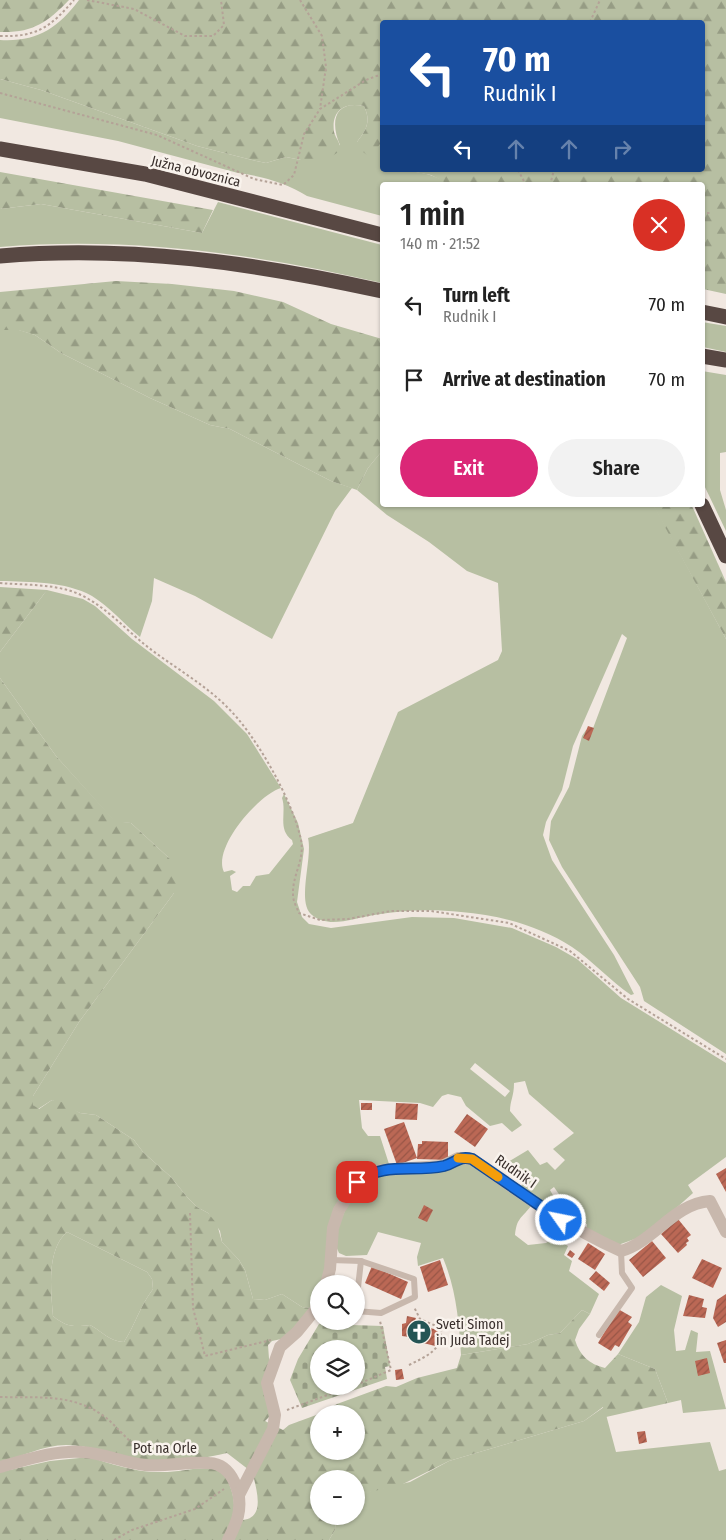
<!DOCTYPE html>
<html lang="en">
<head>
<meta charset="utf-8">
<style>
	:root { --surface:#fff; --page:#f2f2f2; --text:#222; --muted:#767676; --accent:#db2777 }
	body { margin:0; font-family:"Fira Sans Condensed",sans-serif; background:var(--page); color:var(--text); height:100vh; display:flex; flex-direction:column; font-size:19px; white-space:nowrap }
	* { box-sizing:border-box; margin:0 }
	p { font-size:16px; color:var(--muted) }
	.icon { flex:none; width:28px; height:28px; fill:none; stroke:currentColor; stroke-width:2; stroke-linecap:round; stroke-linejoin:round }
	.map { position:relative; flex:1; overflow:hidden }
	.panel { position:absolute; left:380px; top:182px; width:325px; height:325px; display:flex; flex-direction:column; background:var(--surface); border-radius:5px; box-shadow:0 1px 4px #0004 }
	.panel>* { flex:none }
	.guide { position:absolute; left:380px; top:20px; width:325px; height:152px; border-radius:5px; box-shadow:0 1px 4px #0004; background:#1a4fa0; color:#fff; overflow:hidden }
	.controls { position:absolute; left:310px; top:1275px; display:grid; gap:10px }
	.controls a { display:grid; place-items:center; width:55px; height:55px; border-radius:50%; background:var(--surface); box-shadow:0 1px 4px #0004; font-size:25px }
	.pin { position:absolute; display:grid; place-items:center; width:42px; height:42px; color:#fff; margin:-21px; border-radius:10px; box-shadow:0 2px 8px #0006 }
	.me { position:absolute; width:55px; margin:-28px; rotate:303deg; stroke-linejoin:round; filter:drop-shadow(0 0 4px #0008) }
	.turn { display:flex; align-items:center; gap:18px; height:105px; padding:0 20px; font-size:22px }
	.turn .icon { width:65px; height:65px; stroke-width:2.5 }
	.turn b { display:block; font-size:35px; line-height:42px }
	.lanes { display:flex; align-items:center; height:48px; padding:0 20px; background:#0003; justify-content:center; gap:25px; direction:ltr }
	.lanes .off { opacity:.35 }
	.round { display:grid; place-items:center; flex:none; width:52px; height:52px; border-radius:26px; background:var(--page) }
	.summary { display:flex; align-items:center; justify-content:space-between; height:85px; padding:0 20px }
	h1 { font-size:30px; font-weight:600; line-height:38px }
	.button { display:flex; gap:10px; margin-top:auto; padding:10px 20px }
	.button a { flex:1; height:58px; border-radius:30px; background:var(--accent); color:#fff; font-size:20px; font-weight:600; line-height:58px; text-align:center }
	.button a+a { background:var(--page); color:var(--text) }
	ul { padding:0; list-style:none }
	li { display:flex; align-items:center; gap:15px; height:75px; padding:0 20px }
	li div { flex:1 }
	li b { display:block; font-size:19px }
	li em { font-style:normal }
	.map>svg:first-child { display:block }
	.grass { fill:#b7bfa2; fill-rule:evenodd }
	.forest { fill:url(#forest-firs); fill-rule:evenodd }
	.cemetery { fill:url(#cemetery-stones); fill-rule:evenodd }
	.building { fill:url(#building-hatch) }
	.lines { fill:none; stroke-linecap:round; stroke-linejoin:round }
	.path { stroke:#b4a297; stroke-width:2; stroke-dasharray:2.5 2.5; stroke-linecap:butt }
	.lane { stroke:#c8b8ad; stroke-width:6 }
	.street { stroke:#c8b8ad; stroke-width:12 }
	.highway { stroke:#584843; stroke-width:15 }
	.route-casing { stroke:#114b97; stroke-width:12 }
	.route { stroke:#1a73e8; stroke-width:9 }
	.slow { stroke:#f59e0b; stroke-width:9 }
	.labels { text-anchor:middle; stroke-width:5; stroke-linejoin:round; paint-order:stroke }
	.street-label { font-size:14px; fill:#382e2b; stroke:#f9f3ed }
	.poi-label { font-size:14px; fill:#382e2b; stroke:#f9f3ed; text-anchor:start }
</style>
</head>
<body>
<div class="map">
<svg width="726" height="1540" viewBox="0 0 726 1540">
	<defs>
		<pattern id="forest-firs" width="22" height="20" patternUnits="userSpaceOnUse" patternTransform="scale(1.25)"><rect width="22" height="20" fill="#b7bfa2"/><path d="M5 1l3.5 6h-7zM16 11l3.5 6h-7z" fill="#969c84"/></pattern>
		<pattern id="cemetery-stones" width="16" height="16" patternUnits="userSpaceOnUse" patternTransform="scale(1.25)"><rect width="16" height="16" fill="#b7bfa2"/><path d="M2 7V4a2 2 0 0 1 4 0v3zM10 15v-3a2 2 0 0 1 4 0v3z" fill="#969c84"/></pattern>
		<pattern id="building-hatch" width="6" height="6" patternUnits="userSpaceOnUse" patternTransform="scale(1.25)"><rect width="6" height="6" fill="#bb6855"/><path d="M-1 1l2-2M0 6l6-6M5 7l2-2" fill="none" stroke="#995647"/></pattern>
	</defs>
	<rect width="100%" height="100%" fill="#f1e8e1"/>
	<g class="grass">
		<path d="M0,79L41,90L197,146L252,160L266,163L286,157L301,160L340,145C330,122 334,100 364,106C371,121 367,129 357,142L382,141V170C404,170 432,171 450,185H382V216L307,196C287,183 261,176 238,173L118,141L0,118Z"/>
		<path d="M218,202L382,245V283C258,254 128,236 0,247V209L41,204L202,233Z"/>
		<polygon points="702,322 726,326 726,352 703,347"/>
		<path d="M5,329L19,330L35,335L61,353L150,398L210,425L230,429L331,481L352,488L335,511L272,639L195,596L154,578L152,601L140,637C124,624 110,607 92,596C65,581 30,582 0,581V330Z"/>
		<polygon points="702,371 726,375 726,452 720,453 720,490 726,510 726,531 703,483"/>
		<path d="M382,451V505H653L656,509L726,639V1054L644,1001L640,987L562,867L549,840L551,821L569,787L582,736L586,730L592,731L627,638L622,634L573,746L562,790L546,822L543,835L552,860L614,955L634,994L631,995C610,981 593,961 572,947C540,926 499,915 461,912C432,909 403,910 374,915C361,917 347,922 333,922C326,922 318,920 312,915C296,903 313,858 308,838L353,823L398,712L498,660L502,651L498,583L467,571L429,542L387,515L357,490L368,468Z"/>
		<path d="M47,590L83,599L95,606L132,639L214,701L247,734L281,788C258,795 212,848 224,872L232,870L236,872L230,876L232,890L237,892L243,886H250L256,876L269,874L293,844L292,840C277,829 287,812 282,798L284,794L298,823L304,849L297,902L302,917L309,924L331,928L412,917L454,918L512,928L556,947L577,959L621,998L726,1063V1157L688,1185L693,1193L646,1235L618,1245L586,1231L587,1224L576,1219L554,1187L550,1190L563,1213L560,1214L521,1186L526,1178L508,1162L528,1150L540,1165L547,1162L555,1170L565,1160L553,1149L574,1133L529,1094L525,1081L514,1083C514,1097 510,1100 510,1111L522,1125L512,1132L502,1123L490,1126L466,1106L461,1097L448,1094L442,1096L433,1107L420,1103L359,1100L362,1128L368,1136H380L389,1164L353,1181L323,1284H319V1293L312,1308L302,1307L282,1294L265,1300L253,1299L245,1270L239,1260L222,1242L220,1231L208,1213L197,1207L187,1197L171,1177L143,1152L134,1140L96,1115L80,1113L52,1100L38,1109L33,1105V1096L79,1022L174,893L169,858L131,823L115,822L56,756L0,678V652ZM475,1063L510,1091L505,1097L470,1069Z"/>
		<path d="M458,1163H470L531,1206C520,1220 517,1218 515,1235L528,1245L546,1243L552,1239L554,1221L568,1230L561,1242L568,1246L564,1255L572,1261L569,1271L599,1294L590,1314L582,1310L560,1333L548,1335L528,1344L461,1355C459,1321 456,1289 443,1258L418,1266L417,1257L421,1243L378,1232L367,1255L346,1256L339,1253L336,1246L337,1229L353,1192L378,1174Z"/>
		<path d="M67,1232L147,1272L152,1279L153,1289C140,1306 135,1325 124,1342C108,1341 102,1331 90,1325C74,1327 66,1327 53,1316C51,1291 46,1250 67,1232Z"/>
		<polygon points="661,1285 682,1296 674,1330 676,1351 685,1350 691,1330 698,1333 696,1352 710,1351 726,1409 683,1413 681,1400 668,1403 655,1369 618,1354 639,1322 646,1297"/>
		<polygon points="604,1407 616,1452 710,1442 719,1471 726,1469 726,1540 329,1540 335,1530 336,1516 356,1516 356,1495 358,1494 410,1482 449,1461 584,1421"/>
	</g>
	<g class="forest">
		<path d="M0,0H69C47,23 32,33 0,32Z"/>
		<path d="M79,0H726V294L703,289L702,185H450L431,175L404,170H702V22H382V141L373,154L367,155L359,149L357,142C367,129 371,121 364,106C345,102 331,110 334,132C336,139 341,143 340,151L329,158L316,160H301L286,157L266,163L252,160L197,146L41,90L0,79V40C37,42 57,29 79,0Z"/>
		<polygon points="0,172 213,210 202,233 41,204 0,209"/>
		<polygon points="116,281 172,284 234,291 283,302 331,324 382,339 382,451 368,468 357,490 331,481 230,429 210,425 150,398 61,353 35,335 18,330 0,330 0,292"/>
		<polygon points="653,505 691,505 693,508 726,582 726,639"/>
		<polygon points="0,587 47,590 0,652"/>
		<path d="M0,678L56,756L115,821L131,823L169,858L180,874V883L174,893L79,1022L33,1096V1105L39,1109L52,1100L62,1102L80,1113L96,1115L134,1140L143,1152L171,1177L187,1197L197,1207L208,1213L217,1224L222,1242L239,1260L245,1270L253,1299L265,1300L282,1294L302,1307L312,1308L286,1338L272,1341L268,1345L273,1413L265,1421L283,1430L289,1425L319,1414V1451H356V1414H319L337,1404L386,1386L396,1387L417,1378L457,1368L461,1355L528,1344L548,1335L560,1333L582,1310L590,1314L579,1329L575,1340C580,1356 589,1364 605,1368L618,1354L655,1369L668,1403L606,1417L603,1407L584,1421L449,1461L401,1485L356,1495V1479H319V1516H336L335,1530L329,1540H232L243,1520C267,1517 255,1487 253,1473L227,1453C197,1460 168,1464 137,1459C113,1455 91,1445 66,1445C44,1445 21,1457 0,1462ZM67,1232L147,1272L152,1279L153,1289C140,1306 135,1325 124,1342C108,1341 102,1331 90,1325C74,1327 66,1327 53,1316C51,1291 46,1250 67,1232Z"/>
		<path d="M89,1457C112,1464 137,1473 162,1472C183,1472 204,1464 224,1471C238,1504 237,1508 223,1540H0V1472L50,1461Z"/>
	</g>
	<path class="cemetery" d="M319,1324L383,1326L390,1366L385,1367L387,1379L302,1408L290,1380L298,1359ZM319,1349H356V1386H319Z"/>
	<g class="building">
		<polygon points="588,726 594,728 589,741 583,738"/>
		<rect x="361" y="1103" width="11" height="7"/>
		<polygon points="396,1103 418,1104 417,1120 395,1119"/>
		<polygon points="467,1114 488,1129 475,1147 454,1132"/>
		<polygon points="404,1122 417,1158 397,1165 384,1129"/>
		<polygon points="422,1141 448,1142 448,1160 417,1159 418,1144 422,1144"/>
		<polygon points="726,1168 726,1192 716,1174"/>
		<polygon points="424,1205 433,1210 427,1222 418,1218"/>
		<polygon points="678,1219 691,1235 687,1238 689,1241 686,1243 687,1245 678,1253 661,1234"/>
		<polygon points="652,1241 666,1258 643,1277 629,1260"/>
		<polygon points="588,1243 605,1254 595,1270 578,1259"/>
		<polygon points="570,1250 575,1254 572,1258 567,1255"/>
		<polygon points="702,1259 722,1268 713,1288 692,1278"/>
		<polygon points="440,1260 448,1285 428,1292 420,1267"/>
		<polygon points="372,1266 408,1282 401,1299 365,1283"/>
		<polygon points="596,1271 610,1283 604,1291 589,1279"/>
		<polygon points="726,1294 726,1322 718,1327 713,1318 717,1300"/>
		<polygon points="689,1295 704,1299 702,1307 707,1308 705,1318 683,1316"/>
		<polygon points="618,1309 632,1317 628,1322 632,1325 619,1347 615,1345 611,1351 598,1343"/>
		<polygon points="407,1316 416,1318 414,1324 438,1330 435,1346 408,1339 409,1337 402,1336 402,1324 406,1323"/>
		<polygon points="726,1340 726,1363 724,1363 717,1343"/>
		<polygon points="707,1358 710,1373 698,1376 695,1361"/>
		<polygon points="402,1369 404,1379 396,1380 395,1370"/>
		<polygon points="645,1431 647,1442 639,1444 637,1432"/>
	</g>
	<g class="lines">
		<g class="path">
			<polyline points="87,0 134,9 185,36 213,36 224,25 221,0"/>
			<polyline points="300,0 322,36 326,67 320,109"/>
			<polyline points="590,22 600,0"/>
			<path d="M0,36C38,37 50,27 74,0"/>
			<polyline points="0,93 157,135 254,179 283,185 294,175 304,134 320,109 366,80 382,74"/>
			<polyline points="518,170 526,185"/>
			<polyline points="550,185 554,170"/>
			<polyline points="702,213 712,213"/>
			<path d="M0,583C23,585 49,584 71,591C99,600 122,626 144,644C170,665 203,683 226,706C255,733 293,801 301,840C305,860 292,875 293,895C293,901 297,908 299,913L320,920L348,919L391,911H431L509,923L570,951L628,999L726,1059"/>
			<polyline points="190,1213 193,1308 205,1356 271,1340"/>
			<path d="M409,1365C427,1356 443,1350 441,1328L420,1319L414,1307"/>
			<polyline points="356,1385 391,1370 380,1321"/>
			<path d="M0,1397C37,1398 73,1393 105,1417C119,1428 130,1445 146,1452"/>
			<polyline points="287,1410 352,1386"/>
			<polyline points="114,1540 132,1530 195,1509 224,1489"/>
		</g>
		<g class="lane">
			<polyline points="331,1260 361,1261 414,1279 415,1297 381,1313 356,1311"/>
			<polyline points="356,1305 361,1261"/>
			<polyline points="599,1335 632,1288 622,1273 621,1251"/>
		</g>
		<g class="street">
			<path d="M326,1284L330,1269L333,1228L339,1210L357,1182L369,1173L381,1170L442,1166L458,1158L472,1159C520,1193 567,1227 621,1251C655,1241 673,1204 710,1201L726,1232"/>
			<path d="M0,1467C26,1460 55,1450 82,1452C104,1453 123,1463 145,1465C167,1467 189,1461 209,1463C233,1464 243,1495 238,1516C236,1524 232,1532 228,1540"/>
			<polyline points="239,1495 273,1429 275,1415 267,1383 280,1347 297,1332 315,1310 319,1301"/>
		</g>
		<g class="highway">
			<polyline points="0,149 145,174 382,235"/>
			<path d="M0,256C130,245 256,263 382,291"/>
			<polyline points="702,312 726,317"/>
			<polyline points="702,356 726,360"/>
			<polyline points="702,505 726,556"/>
		</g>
	</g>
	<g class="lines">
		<defs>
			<path id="route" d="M357,1182C385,1161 413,1173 444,1166C456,1163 459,1155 472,1159L561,1220"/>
		</defs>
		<use href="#route" class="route-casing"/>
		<use href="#route" class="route"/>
		<polyline class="slow" points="458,1158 472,1159 498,1177"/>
	</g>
	<defs>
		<symbol id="church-disc" viewBox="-11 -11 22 22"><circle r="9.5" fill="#245555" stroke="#f9f3ed"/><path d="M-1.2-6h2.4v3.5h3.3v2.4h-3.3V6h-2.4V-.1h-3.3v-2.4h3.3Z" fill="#fff"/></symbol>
	</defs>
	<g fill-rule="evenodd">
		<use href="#church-disc" x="405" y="1318" width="28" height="28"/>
	</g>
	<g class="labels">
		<g class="street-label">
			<text transform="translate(196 171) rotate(14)" y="5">Južna obvoznica</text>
			<text transform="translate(516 1171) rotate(35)" y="5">Rudnik I</text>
			<text x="165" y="1453">Pot na Orle</text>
		</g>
		<g class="poi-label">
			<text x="436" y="1329">Sveti Simon<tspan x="436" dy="16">in Juda Tadej</tspan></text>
		</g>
	</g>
</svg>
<div class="controls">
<a><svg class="icon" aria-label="search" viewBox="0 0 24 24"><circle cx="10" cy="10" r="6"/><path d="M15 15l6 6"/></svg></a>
<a><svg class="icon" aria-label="layers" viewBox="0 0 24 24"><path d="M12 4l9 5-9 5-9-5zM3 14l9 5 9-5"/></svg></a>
<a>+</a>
<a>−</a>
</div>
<div class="pin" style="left:357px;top:1182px;background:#d93025"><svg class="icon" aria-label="arrive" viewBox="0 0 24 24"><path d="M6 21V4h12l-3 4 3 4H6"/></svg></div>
<svg class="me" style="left:561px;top:1220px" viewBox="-20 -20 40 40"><circle r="17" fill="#1a73e8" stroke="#fff" stroke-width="3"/><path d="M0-11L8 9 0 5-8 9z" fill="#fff"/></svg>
<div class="guide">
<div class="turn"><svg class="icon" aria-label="left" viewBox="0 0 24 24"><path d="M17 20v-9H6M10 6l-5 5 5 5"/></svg><div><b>70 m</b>Rudnik I</div></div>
<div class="lanes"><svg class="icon" aria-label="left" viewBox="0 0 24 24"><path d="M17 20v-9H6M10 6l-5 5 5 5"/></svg><svg class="icon off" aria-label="ahead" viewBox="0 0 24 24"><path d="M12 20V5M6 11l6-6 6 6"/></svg><svg class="icon off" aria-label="ahead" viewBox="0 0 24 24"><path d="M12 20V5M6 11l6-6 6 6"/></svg><svg class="icon off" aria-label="right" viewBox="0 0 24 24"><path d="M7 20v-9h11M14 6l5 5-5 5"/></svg></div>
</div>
<section class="panel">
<div class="summary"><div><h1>1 min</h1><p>140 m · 21:52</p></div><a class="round" style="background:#d93025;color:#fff"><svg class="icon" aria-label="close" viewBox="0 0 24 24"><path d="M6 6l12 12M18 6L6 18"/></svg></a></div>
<ul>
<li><svg class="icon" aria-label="left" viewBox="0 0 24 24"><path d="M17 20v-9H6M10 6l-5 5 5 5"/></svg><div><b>Turn left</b><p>Rudnik I</p></div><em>70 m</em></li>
<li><svg class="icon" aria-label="arrive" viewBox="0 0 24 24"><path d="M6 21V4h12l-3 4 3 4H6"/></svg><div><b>Arrive at destination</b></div><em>70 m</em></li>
</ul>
<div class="button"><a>Exit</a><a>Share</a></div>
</section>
</div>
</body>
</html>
